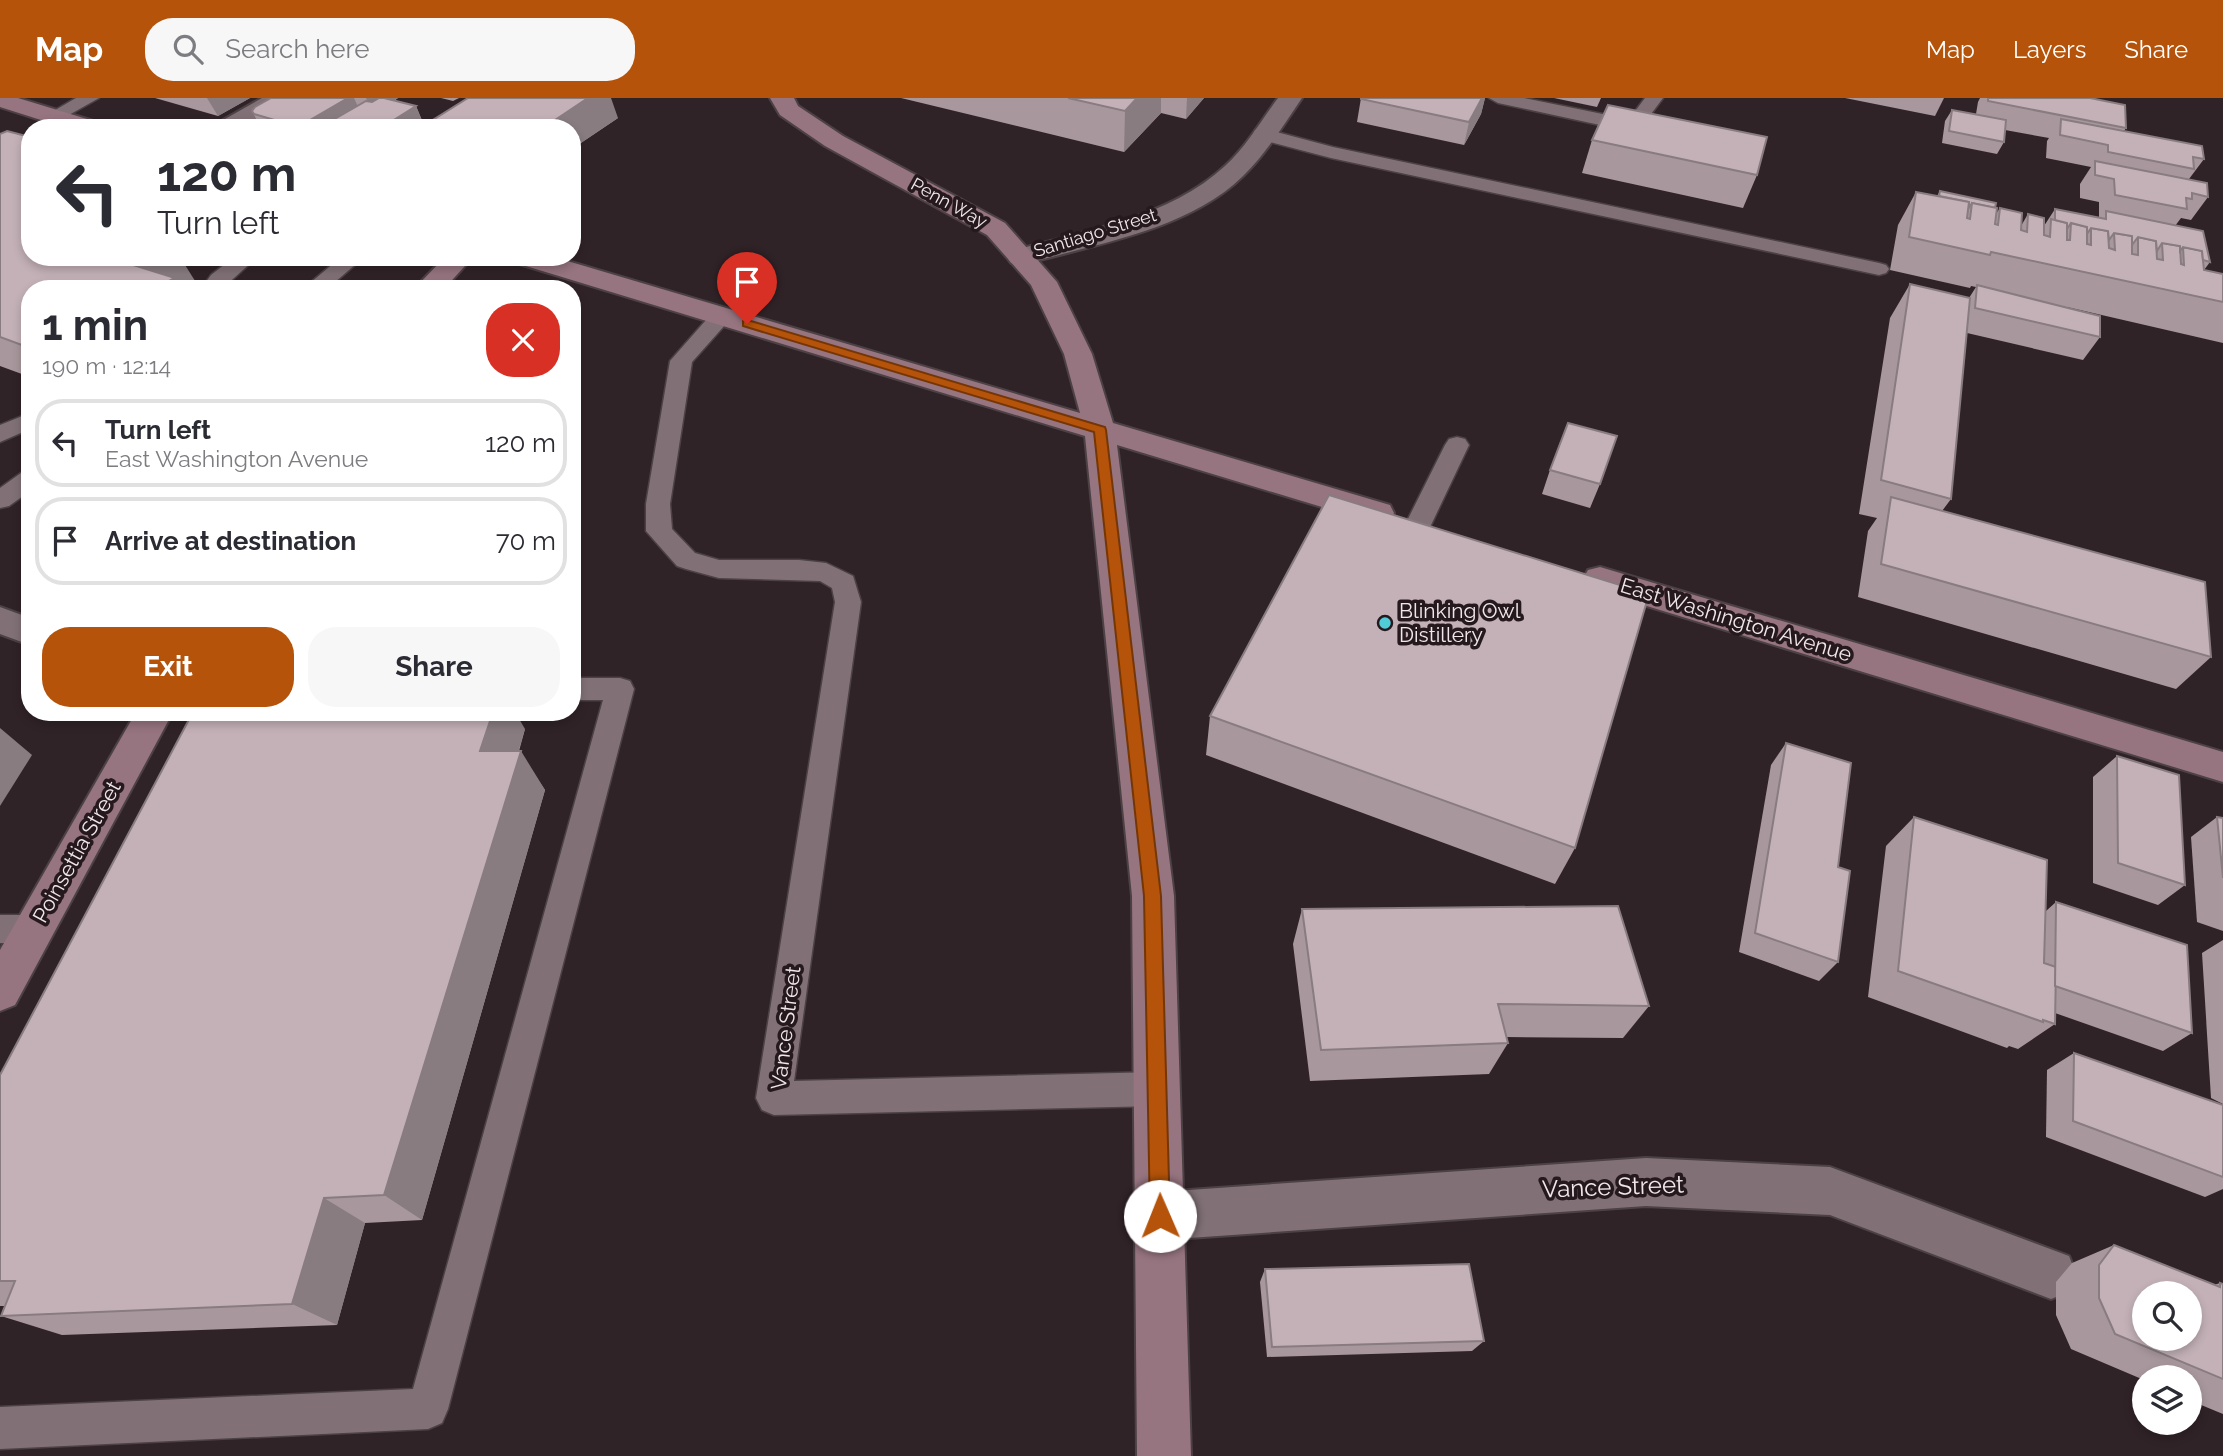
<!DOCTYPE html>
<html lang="en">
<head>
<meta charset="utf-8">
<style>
	:root { --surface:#fff; --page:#f7f7f7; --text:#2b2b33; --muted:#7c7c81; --line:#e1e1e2; --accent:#b45309 }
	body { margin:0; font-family:Raleway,sans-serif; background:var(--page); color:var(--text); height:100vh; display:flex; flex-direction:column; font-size:26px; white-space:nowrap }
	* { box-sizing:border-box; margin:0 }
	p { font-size:23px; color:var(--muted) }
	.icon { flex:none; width:38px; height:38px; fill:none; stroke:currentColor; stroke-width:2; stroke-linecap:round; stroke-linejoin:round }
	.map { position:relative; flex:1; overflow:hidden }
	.panel { position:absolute; left:21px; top:182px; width:560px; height:441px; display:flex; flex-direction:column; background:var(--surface); border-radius:28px; box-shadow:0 4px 10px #0003 }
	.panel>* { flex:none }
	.hud { position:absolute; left:21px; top:21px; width:560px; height:147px; border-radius:28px; box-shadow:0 4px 10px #0003; background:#fff; color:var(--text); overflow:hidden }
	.controls { position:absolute; left:2132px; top:1183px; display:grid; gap:14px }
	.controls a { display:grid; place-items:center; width:70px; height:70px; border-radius:50%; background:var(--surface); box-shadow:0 4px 10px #0003; font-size:35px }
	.pin { position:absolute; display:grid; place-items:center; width:60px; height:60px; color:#fff; margin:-72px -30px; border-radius:50% 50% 50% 0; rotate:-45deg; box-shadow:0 0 7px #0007 }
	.pin .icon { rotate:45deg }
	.me { position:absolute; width:77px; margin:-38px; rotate:359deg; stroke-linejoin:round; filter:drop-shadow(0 0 5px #0008) }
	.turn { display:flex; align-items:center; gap:24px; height:147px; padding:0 21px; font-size:32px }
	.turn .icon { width:91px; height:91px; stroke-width:2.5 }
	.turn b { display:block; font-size:49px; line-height:60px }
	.round { display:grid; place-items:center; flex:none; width:74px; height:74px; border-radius:28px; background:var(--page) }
	.overview { display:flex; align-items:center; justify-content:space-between; height:119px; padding:0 21px }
	h1 { font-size:42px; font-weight:700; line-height:52px }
	.action { display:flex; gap:14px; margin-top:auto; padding:14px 21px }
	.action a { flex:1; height:80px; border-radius:28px; background:var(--accent); color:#fff; font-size:28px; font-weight:700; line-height:80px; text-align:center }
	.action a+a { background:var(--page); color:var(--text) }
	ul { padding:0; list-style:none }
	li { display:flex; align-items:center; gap:21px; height:88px; margin:0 14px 10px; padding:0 7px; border:4px solid var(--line); border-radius:28px }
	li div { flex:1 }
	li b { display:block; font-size:26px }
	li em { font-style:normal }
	header { display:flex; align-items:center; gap:42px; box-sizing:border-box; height:98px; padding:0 35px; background:var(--accent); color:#fff }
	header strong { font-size:33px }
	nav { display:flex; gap:38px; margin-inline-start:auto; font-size:24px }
	.search { width:490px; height:63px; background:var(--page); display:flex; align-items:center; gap:18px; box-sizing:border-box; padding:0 24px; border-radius:28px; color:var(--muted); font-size:26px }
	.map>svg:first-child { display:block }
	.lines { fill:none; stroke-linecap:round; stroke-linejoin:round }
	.lane-casing { stroke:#4c4144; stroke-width:3 }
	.street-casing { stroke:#4c4144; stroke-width:4 }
	.secondary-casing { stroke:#4c4144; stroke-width:4 }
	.lane { fill:#817176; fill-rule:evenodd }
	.street { fill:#817176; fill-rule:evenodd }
	.secondary { fill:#967480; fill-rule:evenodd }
	.wall { fill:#a8989d }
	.shaded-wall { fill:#887c80 }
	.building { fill:#c3b1b7; stroke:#887c80; stroke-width:2; fill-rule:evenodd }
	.route { fill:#b45309; stroke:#753606; stroke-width:2 }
	.poi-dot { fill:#52cbd9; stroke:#26191e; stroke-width:2.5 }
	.labels { text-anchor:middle; stroke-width:7; stroke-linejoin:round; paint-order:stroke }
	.far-street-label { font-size:18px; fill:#f0e7ea; stroke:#26191e }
	.poi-label { font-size:21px; fill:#f0e7ea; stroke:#26191e; text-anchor:start }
	.street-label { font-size:21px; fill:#f0e7ea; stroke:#26191e }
	.near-street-label { font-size:24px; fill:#f0e7ea; stroke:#26191e }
</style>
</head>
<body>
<header>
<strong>Map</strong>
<div class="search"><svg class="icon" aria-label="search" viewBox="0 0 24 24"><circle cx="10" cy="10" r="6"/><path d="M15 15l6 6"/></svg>Search here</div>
<nav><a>Map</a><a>Layers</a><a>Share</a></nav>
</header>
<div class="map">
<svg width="2223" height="1358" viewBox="0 0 2223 1358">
	<rect width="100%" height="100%" fill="#302327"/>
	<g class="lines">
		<defs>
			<g id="lane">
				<polygon points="76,0 99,0 60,22 48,22 45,18"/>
				<polygon points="1489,0 1524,0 1622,20 1633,16 1645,0 1663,0 1645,24 1623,32 1498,5"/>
				<polygon points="1262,30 1333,49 1879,165 1886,167 1889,171 1886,175 1879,177 1331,60 1255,40 1253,36 1255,32"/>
				<polygon points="234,159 257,159 222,191 201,191 211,177"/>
				<polygon points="341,159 364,159 327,191 303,191"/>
				<polygon points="722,211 730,213 733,218 692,264 670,406 672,431 695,455 719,462 799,462 826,465 853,478 861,504 794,983 1157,974 1169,979 1175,991 1169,1003 1157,1008 774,1017 762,1012 756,1000 835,504 832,490 820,483 719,480 686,471 677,468 646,433 646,406 670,263 714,213"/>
				<polygon points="30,315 30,331 0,344 0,327"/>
				<polygon points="1457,339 1465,341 1469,347 1431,427 1427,433 1418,436 1409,433 1405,427 1445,347 1449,341"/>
				<polygon points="30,373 30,393 9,408 0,410 0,390 21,375"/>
				<polygon points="572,580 620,580 630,583 634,591 448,1311 442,1325 428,1331 0,1351 0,1309 413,1291 603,602 572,602"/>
				<polygon points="0,817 35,817 46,821 51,831 46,841 35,845 0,845"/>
			</g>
			<g id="street">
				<polygon points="262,0 291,0 287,5 244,30 214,30 218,25"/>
				<path d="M1278,0H1302C1284,26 1266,56 1243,78C1189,131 1100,145 1029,165L1020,167L1011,165L1007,159L1011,153C1082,134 1169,120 1225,68C1246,49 1261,23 1278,0Z"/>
				<polygon points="0,509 30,520 30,547 0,536"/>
				<polygon points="1646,1060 1830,1069 2069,1158 2076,1176 2069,1194 2051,1201 1830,1117 1646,1108 1160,1142 1143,1135 1136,1118 1143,1101 1160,1094"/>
			</g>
			<g id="secondary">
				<polygon points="0,0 18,0 100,25 104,30 66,30 0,9"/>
				<polygon points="770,0 794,0 798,8 843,38 1005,125 1057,184 1092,256 1113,325 1390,407 1394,415 1390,423 1378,426 1117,347 1174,798 1191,1358 1137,1358 1132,798 1085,338 516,165 512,159 554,159 1080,315 1064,256 1031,187 987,137 825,48 780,17"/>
				<polygon points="445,159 473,159 444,191 414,191"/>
				<polygon points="1600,469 2223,654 2223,684 1588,490 1583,481 1588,472"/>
				<polygon points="136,614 173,614 15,907 0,913 0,852"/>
			</g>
		</defs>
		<use href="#lane" class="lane-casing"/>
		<use href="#street" class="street-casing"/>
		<use href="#secondary" class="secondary-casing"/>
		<use href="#lane" class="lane"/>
		<use href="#street" class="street"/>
		<use href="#secondary" class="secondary"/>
	</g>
	<g class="wall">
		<polygon points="155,0 250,0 218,18"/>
		<polygon points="271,0 398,0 394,3 416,8 424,27 618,20 572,51 572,30 261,30 252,13"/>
		<polygon points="441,0 459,0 453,3"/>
		<polygon points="901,0 1204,0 1186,21 1161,15 1124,54"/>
		<polygon points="1361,0 1485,0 1481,16 1464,47 1357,24"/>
		<polygon points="1554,0 1601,0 1597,9"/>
		<polygon points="1845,0 1944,0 1935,18"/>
		<polygon points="1980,0 2090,0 2126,30 2124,33 2204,61 2189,81 2208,99 2191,122 2181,120 2175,128 2210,164 2204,172 2223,176 2223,245 2067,209 2100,239 2083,262 1967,235 1951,401 1942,413 2211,559 2176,591 1858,499 1868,433 1877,420 1859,416 1890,220 1910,186 1969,200 1976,189 1971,188 1970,190 1890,172 1898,127 1916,94 1937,98 1940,93 1996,116 2000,110 2021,128 2028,116 2044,128 2055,111 2099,120 2099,104 2080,100 2080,86 2091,69 2046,60 2047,43 2049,40 2005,32 2004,44 1997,56 1942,45 1945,23 1952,12 1976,16 1978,4"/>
		<polygon points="0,36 197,186 30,191 30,279 0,268"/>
		<polygon points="1592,42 1757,77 1743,110 1582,75"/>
		<polygon points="1550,372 1600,386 1590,410 1542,396"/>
		<polygon points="1210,618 1575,750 1555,786 1206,657"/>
		<polygon points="525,631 519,653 545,692 422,1122 365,1125 337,1227 62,1237 1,1218 5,1208 0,1208 0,977"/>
		<polygon points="1786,645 1838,864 1819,883 1739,854 1771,667"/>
		<polygon points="2117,658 2185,787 2158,807 2093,785 2093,679"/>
		<polygon points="1914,719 2046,813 2056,804 2192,935 2163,953 2055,915 2055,926 2018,951 2009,948 2007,950 1868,899 1886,748"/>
		<polygon points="2217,719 2223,720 2223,833 2197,824 2191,739"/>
		<polygon points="1302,811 1649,908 1623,940 1506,939 1508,945 1489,976 1310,983 1293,846"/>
		<polygon points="2223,842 2223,1006 2211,1000 2202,855"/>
		<polygon points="2074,955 2223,1007 2223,1091 2205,1099 2046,1039 2047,972"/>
		<polygon points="2114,1147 2214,1187 2220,1185 2223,1186 2223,1316 2189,1302 2189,1279 2144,1279 2144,1282 2071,1251 2056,1217 2056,1184 2072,1165"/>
		<polygon points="1265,1171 1484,1243 1472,1253 1267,1259 1260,1184"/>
	</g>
	<g class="shaded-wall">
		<polygon points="207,0 250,0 218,18"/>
		<polygon points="348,0 354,0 363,20 347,30 299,30 298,29"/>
		<polygon points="366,0 398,0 373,15"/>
		<polygon points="580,0 611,0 618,20 572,51 572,30 543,30"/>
		<polygon points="1137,0 1161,0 1161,15 1124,54 1125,13"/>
		<polygon points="1187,0 1204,0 1186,21"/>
		<polygon points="1482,0 1485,0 1481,16 1464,47 1469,24"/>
		<polygon points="416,8 425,30 381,30"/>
		<polygon points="142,159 180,159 197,186 190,191 150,191 133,167"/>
		<polygon points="493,614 515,614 525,631 507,691 480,653"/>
		<polygon points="0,630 32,657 0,708"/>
		<polygon points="521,653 545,692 422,1122 384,1097"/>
		<polygon points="324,1100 365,1125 337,1227 292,1206"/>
	</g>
	<g class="building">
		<polygon points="271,0 348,0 298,29 254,16 252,13 255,9"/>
		<polygon points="379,0 384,0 416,8 381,30 319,30 366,3 372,4"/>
		<polygon points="468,0 588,0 543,30 420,30"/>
		<polygon points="1068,0 1137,0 1125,13"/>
		<polygon points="1361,0 1482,0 1469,24 1361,1"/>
		<polygon points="1988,0 2090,0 2125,7 2126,30 1988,3"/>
		<polygon points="1608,7 1767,39 1757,77 1592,42"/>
		<polygon points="1952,12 2006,22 2004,44 1949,33"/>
		<polygon points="2061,21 2202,48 2204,61 2193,59 2194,71 2108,54 2108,47 2060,37"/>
		<polygon points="7,33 30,39 30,159 145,159 133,167 175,180 163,186 175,191 30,191 30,250 0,239 0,36"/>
		<polygon points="2095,63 2207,85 2208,99 2192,95 2192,101 2186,100 2187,111 2115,97 2114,81 2095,77"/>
		<polygon points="1940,93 1996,105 1995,110 1972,105 1968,111 1969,104 1939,98"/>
		<polygon points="1916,94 1969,104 1967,120 1970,121 1972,105 1997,110 1995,126 1998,127 2000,110 2022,115 2021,132 2027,134 2028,116 2044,120 2044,137 2050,139 2051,121 2067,125 2067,142 2070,142 2071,125 2087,129 2087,146 2091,147 2091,130 2108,133 2109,150 2115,152 2114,135 2132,138 2132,156 2138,157 2138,139 2156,143 2157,161 2163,162 2162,145 2180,148 2181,166 2184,167 2183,149 2202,153 2204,172 2223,176 2223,204 1991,154 1990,157 1909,139"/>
		<polygon points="2055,111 2106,121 2106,113 2203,133 2210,164 2203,162 2202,153 2183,149 2180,153 2180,148 2162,145 2157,153 2156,143 2138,139 2132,147 2132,138 2114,135 2109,142 2108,133 2091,130 2087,136 2087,129 2071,125 2067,131 2067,125 2055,122"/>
		<polygon points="1910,186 1970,200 1951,401 1881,382"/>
		<polygon points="1977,187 2100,218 2100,239 1975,210"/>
		<polygon points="1568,325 1617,338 1600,386 1550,372"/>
		<polygon points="1329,397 1649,496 1575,750 1210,618"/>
		<polygon points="1891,399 2205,484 2211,559 1881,466"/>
		<polygon points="193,614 493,614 480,653 521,653 384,1097 324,1100 292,1206 1,1218 15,1183 0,1183 0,977"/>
		<polygon points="1786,645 1851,665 1838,769 1850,773 1838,864 1755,835"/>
		<polygon points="2117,658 2179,677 2185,787 2118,765"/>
		<polygon points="1914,719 2047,762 2044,865 2056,869 2055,926 2043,922 2043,924 1898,873"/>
		<polygon points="2217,719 2223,720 2223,780"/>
		<polygon points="2056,804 2187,847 2192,935 2055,888"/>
		<polygon points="1618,808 1649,908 1498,906 1508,945 1321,952 1302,811"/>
		<polygon points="2074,955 2223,1007 2223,1079 2073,1023"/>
		<path d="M2114,1147L2220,1189V1185L2223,1186V1281L2115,1236L2099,1200V1167ZM2144,1195H2189V1241H2144Z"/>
		<polygon points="1469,1166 1484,1243 1272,1249 1265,1171"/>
	</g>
	<polygon class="route" points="743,223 751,223 1105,329 1106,332 1161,798 1170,1118 1167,1126 1160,1128 1153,1126 1150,1118 1144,798 1094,334 743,228"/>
	<circle class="poi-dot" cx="1385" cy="525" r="7"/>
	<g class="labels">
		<g class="far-street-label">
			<text transform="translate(949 105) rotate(29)" y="6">Penn Way</text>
			<text transform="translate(1095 135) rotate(-17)" y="6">Santiago Street</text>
		</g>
		<g class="poi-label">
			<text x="1399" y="520">Blinking Owl<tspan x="1399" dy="24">Distillery</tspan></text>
		</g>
		<g class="street-label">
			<text transform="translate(1736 522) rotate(17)" y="7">East Washington Avenue</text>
			<text transform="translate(77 754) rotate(-61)" y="7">Poinsettia Street</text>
			<text transform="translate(786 930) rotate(-83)" y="7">Vance Street</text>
		</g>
		<g class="near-street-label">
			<text transform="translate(1613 1089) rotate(-2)" y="8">Vance Street</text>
		</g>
	</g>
</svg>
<div class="controls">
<a><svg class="icon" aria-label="search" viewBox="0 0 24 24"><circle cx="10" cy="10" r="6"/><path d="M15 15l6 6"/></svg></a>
<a><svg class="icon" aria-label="layers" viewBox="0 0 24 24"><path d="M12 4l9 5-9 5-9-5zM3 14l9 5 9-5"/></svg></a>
</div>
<div class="pin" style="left:747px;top:226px;background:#d93025"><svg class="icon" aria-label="arrive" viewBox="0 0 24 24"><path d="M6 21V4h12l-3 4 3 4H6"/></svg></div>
<svg class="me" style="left:1160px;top:1118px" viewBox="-20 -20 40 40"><circle r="19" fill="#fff"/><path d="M0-13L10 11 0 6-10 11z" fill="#b45309"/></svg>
<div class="hud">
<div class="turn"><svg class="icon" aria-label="left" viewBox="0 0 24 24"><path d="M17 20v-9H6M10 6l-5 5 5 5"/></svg><div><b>120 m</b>Turn left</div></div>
</div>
<section class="panel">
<div class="overview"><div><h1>1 min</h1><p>190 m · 12:14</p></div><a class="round" style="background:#d93025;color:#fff"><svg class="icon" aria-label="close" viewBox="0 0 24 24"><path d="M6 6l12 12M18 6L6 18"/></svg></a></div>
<ul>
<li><svg class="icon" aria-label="left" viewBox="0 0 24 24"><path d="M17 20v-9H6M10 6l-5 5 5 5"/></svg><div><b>Turn left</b><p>East Washington Avenue</p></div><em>120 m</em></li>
<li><svg class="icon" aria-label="arrive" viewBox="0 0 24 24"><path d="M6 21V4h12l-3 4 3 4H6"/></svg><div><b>Arrive at destination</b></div><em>70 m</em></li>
</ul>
<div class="action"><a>Exit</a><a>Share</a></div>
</section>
</div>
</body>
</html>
